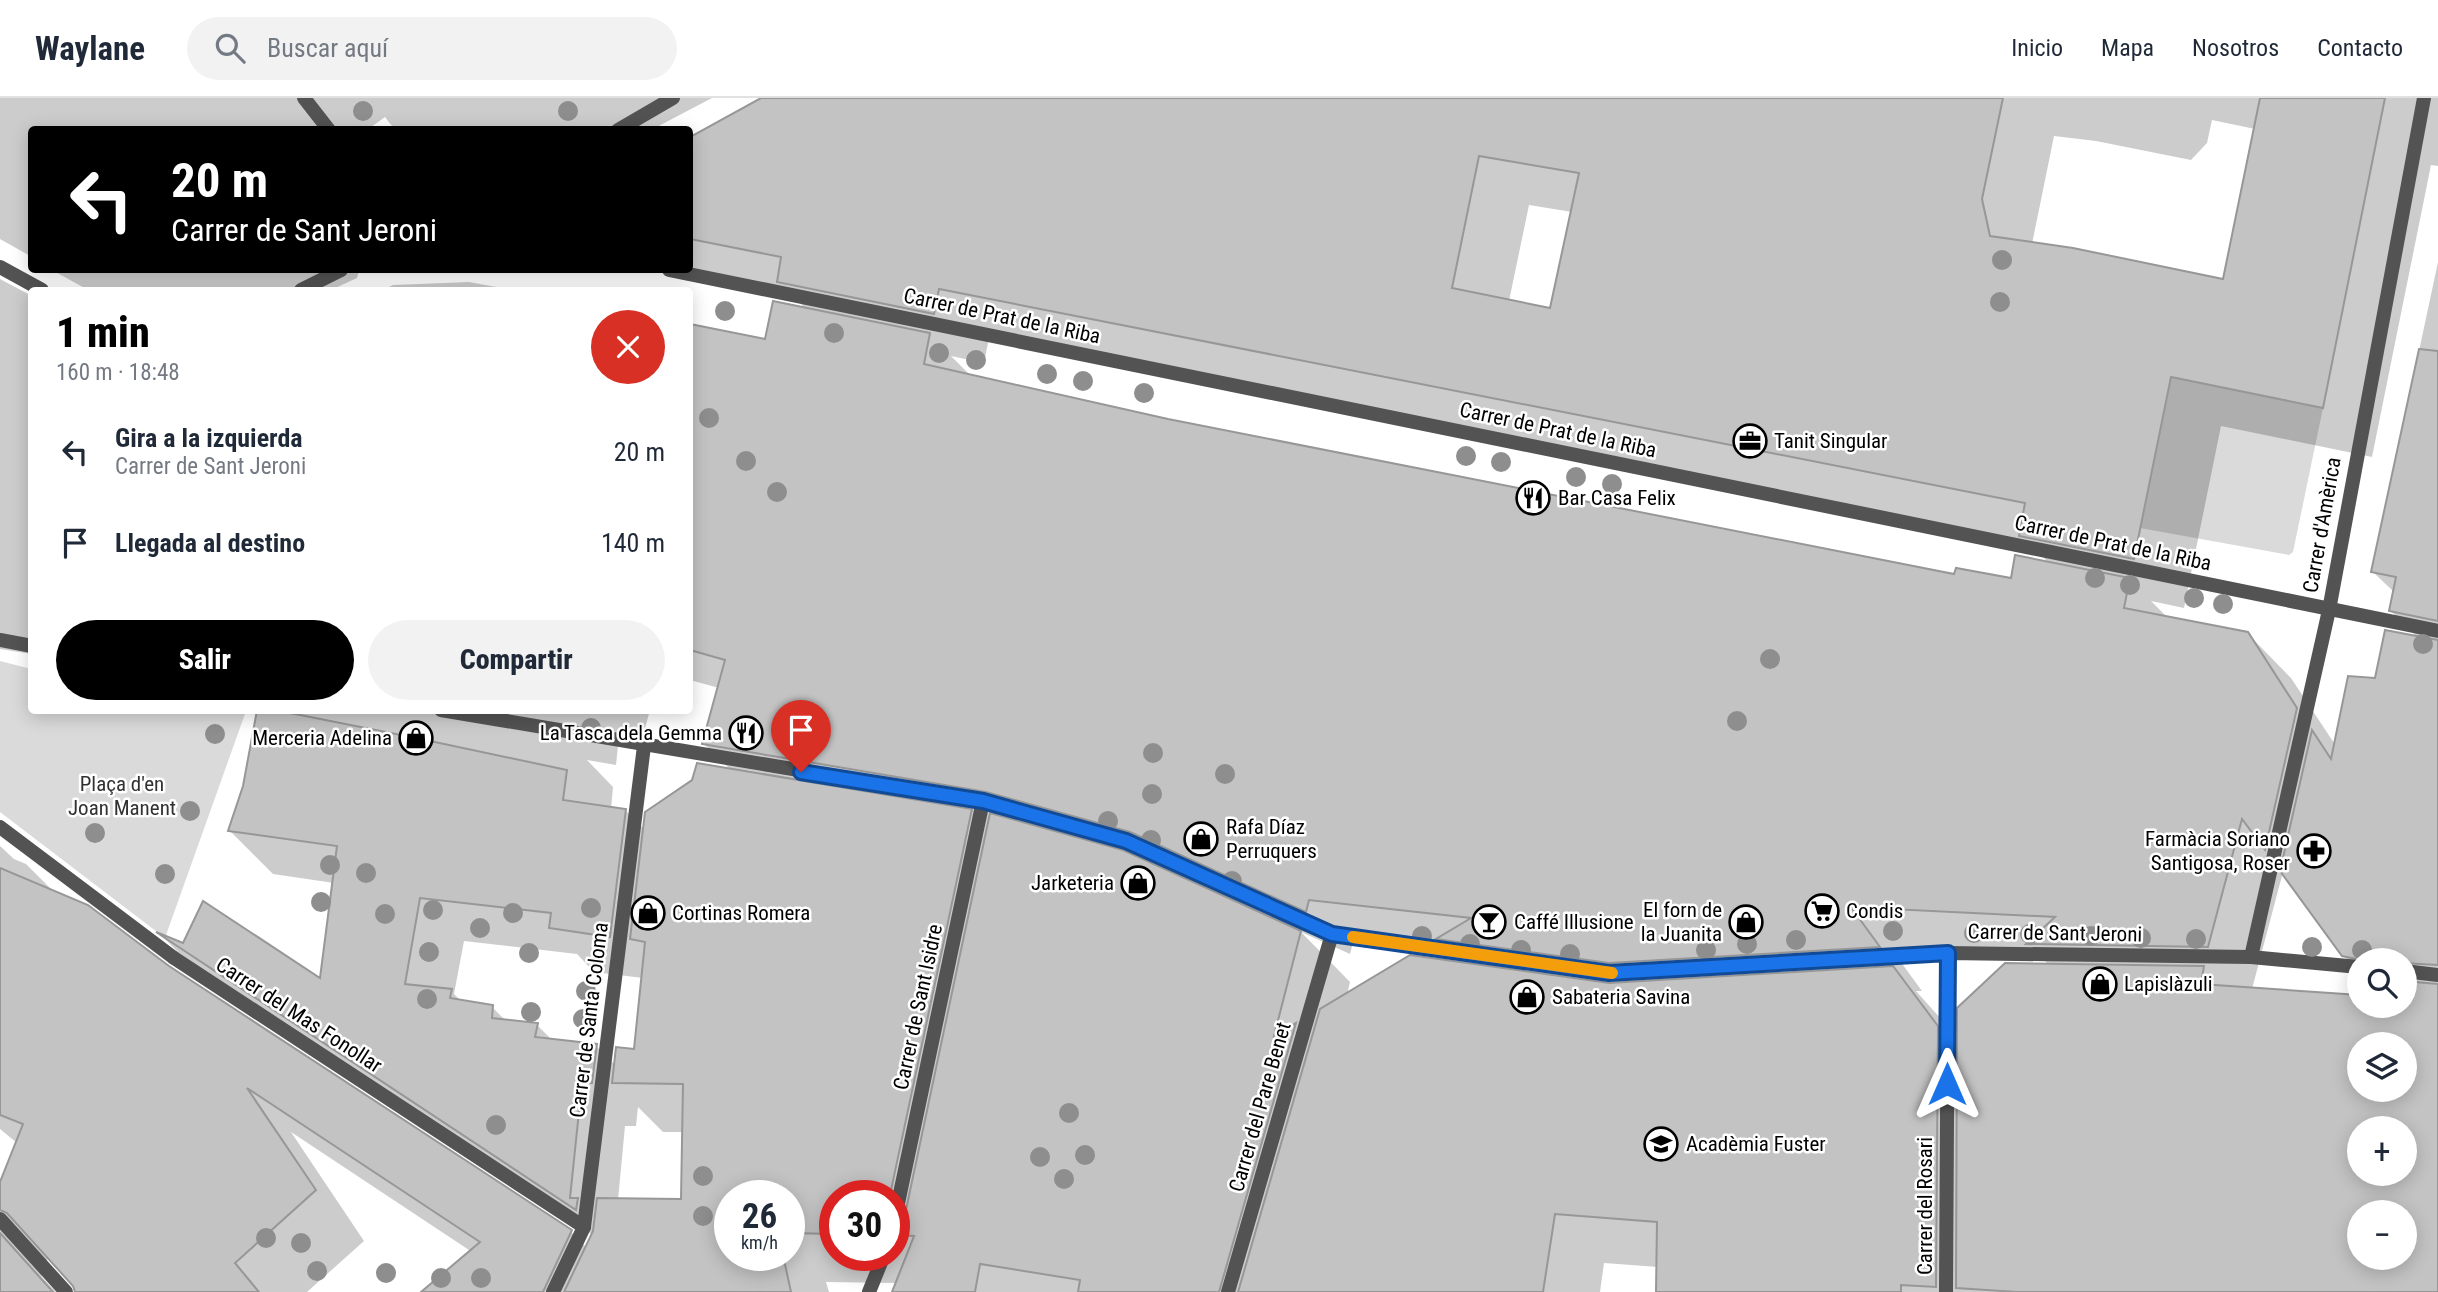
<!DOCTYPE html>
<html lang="es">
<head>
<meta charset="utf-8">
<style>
	:root { --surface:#fff; --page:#f2f2f3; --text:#1f2937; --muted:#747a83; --line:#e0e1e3; --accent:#000 }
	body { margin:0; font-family:"Roboto Condensed",sans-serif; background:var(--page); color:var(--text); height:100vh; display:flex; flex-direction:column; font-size:26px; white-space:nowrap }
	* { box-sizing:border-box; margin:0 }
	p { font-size:23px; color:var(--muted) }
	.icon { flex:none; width:38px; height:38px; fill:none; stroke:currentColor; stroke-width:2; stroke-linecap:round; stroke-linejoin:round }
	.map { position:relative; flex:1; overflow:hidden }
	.sheet { position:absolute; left:28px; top:189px; width:665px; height:427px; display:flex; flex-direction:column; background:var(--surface); border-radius:7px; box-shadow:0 4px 18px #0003 }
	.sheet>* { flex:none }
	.top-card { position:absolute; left:28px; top:28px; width:665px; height:147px; border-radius:7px; box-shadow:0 4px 18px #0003; background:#000; color:#fff; overflow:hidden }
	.controls { position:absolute; left:2347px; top:850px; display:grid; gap:14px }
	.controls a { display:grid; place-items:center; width:70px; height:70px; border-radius:50%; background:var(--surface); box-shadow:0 4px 18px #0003; font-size:35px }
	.speed { position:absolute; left:714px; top:1082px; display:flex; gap:14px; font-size:35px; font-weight:700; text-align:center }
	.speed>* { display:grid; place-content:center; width:91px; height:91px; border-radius:50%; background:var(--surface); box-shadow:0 4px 18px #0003; line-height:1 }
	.speed small { font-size:18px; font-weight:400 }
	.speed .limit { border:10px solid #d22; background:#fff; color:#111 }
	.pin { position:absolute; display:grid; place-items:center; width:60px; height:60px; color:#fff; margin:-72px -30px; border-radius:50% 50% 50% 0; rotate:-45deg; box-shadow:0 0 7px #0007 }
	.pin .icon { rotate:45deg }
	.me { position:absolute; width:77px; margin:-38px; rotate:0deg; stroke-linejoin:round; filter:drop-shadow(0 0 5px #0008) }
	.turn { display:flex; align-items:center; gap:24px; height:147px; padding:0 28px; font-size:32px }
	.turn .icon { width:91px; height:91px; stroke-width:2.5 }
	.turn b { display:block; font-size:49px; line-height:60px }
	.round { display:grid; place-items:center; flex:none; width:74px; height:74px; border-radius:37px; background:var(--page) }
	.overview { display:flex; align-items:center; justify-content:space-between; height:119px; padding:0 28px }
	h1 { font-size:42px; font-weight:800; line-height:52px; color:var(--accent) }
	.cta { display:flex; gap:14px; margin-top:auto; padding:14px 28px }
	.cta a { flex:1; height:80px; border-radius:42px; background:var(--accent); color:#fff; font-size:28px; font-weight:800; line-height:80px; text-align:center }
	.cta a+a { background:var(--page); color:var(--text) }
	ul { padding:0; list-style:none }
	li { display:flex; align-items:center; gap:21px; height:91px; padding:0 28px }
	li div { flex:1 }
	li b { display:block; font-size:26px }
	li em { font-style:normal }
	header { display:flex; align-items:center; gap:42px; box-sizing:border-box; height:98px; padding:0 35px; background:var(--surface); border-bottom:2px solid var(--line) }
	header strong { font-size:33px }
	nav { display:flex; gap:38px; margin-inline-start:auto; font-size:24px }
	.search { width:490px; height:63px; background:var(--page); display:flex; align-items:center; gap:18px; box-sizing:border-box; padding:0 24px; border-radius:38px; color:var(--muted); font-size:26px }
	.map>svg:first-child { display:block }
	.green { fill:#dadada }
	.shadow { fill:#0003; fill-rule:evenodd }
	.building { fill:#c3c3c3; stroke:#979797; stroke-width:2; fill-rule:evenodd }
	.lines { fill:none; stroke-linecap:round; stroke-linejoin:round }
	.pedestrian { stroke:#535353; stroke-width:14 }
	.minor { stroke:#535353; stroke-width:14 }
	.tree { fill:#8e8e8e }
	.route-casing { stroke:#114b97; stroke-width:18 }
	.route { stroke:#1a73e8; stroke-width:12 }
	.slow { stroke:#f59e0b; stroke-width:12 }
	.labels { text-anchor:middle; stroke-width:5; stroke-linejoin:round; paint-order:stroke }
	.street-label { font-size:21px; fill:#000; stroke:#fff }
	.poi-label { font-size:21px; fill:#000; stroke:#fff; text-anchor:start }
	.park-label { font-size:21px; fill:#313131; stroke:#fff }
</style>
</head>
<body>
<header>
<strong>Waylane</strong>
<div class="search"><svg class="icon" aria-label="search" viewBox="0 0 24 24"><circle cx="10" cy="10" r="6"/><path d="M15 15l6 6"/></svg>Buscar aquí</div>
<nav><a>Inicio</a><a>Mapa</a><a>Nosotros</a><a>Contacto</a></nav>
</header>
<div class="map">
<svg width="2438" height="1194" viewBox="0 0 2438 1194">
	<rect width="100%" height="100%" fill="#fff"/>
	<g class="green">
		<polygon points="2171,279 2323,310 2293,454 2289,457 2140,430"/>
		<polygon points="0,563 31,571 32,612 246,613 165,840 0,714"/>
	</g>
	<g class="shadow">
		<polygon points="0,0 712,0 651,32 395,32 385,19 367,32 32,32 32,159 0,141"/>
		<path d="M762,0H2438V68L2431,67L2372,359L2221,328L2184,510L2151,503L2168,520L2247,535L2291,580L2336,648L2376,582L2419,541L2391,513L2395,495L2372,473L2438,164V1194H1657L1658,1169L1604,1165L1600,1194H894L897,1185L826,1184L829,1194H424L472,1154L291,1034L364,1143L307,1194H75V1187L49,1160L40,1168L42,1179L56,1194H0V1088L17,1045L0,1031V748L14,761L26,766L54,794L571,1134L587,1150L593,1137L202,878L163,839L184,848L321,883L334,785L273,776L230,733L245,688L259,612H650L639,652L618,648L616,667L587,662L613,689L611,711L626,713L645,732L731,672L704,646L719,590L690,582V228L767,243L807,212L796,201L647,172H690V40ZM2212,22L2255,31L2224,183L2032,146L2054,38L2096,43L2191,62L2207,45ZM1529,107L1572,114L1551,212L1509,203ZM989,240L2028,445L2049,465L2012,482L1956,478L1167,322L971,278L951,258L984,265ZM2283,774L2343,857L2359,872V863H2404V908H2359V898L2252,891ZM1301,834L1350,856L1353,845L1454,856L1464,866L1347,897L1350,884ZM464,843L577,856L594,874L643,880L635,953L616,968L596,948L553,943L537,927L506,923L492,909L462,904L454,896ZM1892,852L2041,859L2050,868L1959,941L1916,893H1922ZM2359,947H2404V992H2359ZM638,1009L663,1034H684L683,1103L618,1102L625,1028H636ZM2359,1031H2404V1076H2359ZM730,1097H789V1157H730ZM835,1097H894V1157H835ZM2359,1115H2404V1160H2359Z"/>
		<polygon points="52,172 359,172 357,180 331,192 88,192"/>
		<polygon points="0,181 32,198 32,556 0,551"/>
		<polygon points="469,184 513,192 383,192 393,187"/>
		<polygon points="52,189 68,192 52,192"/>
	</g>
	<g class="building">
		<path d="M761,0H2003L1982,101L1990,138L2073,150L2223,181L2260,0H2385L2323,310L2171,279L2134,461L2019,438L2025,405L939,191L934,216L777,184L781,159L690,141V39ZM1479,58L1579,75L1550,210L1452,190Z"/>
		<polygon points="773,203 930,235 924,266 1168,321 1954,476 1956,470 2011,480 2015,457 2130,480 2124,510 2248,534 2297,610 2265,752 2242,721 2208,849 2026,846 2055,819 1851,809 1880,849 1609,865 1436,841 1471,820 1309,802 1306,814 1130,734 986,694 702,646 725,562 690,552 690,226 765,241"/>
		<polygon points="2419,251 2438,253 2438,523 2389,513 2396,479 2371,474"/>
		<polygon points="2385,532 2438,542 2438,867 2366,863 2342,858 2280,773 2312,632 2331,661 2348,578 2375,580"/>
		<polygon points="257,612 275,612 416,640 567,672 563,702 626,711 610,839 549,830 551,815 420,800 405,886 452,891 450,900 493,907 492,920 538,925 535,939 597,946 592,985 582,985 570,1100 578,1100 576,1112 156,834 183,845 203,803 320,880 337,748 228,733 243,688"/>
		<polygon points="697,665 972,711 890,1097 835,1097 835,1136 789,1135 789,1097 730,1097 730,1157 783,1157 791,1194 564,1194 593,1133 597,1100 681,1101 683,986 612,985 616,949 634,951 645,844 630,841 645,714 692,682"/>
		<polygon points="990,715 1123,752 1301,833 1274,938 1296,925 1219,1194 1078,1194 1080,1182 980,1166 975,1194 892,1194 914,1138 894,1137 894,1133 903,1126"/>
		<polygon points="0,770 88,807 169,868 572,1132 543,1194 421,1194 480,1144 247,990 316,1092 235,1165 259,1194 75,1194 73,1188 7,1115 0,1112 0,1084 23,1026 0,1017"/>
		<polygon points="1410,857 1609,885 1893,868 1938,928 1936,1189 1901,1187 1901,1194 1656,1194 1657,1124 1555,1116 1543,1194 1238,1194 1320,911"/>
		<path d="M2005,865L2204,868L2201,886L2359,897V908H2404V883L2438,886V1194H2017L1956,1190L1957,910ZM2359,947H2404V992H2359ZM2359,1031H2404V1076H2359ZM2359,1115H2404V1160H2359Z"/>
		<polygon points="0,1135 53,1194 0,1194"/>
	</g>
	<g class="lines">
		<polyline class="pedestrian" points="0,729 174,860"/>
		<g class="minor">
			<polyline points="304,0 329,32"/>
			<polyline points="618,32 673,0"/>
			<polyline points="0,169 42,192"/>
			<polyline points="669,172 2438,533"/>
			<polyline points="301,192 341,172"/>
			<polyline points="0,542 32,548"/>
			<polyline points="441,612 983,703 1126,743 1332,836 1609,875 1948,855 2251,859 2359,869"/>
			<polyline points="2251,859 2329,512 2424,0"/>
			<polyline points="174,860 584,1129"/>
			<polyline points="2404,873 2438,877"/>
			<polyline points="0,1121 66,1194"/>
			<polyline points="894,1124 983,703"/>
			<polyline points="553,1194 584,1129 644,648"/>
			<polyline points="869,1194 884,1157"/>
			<polyline points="1228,1194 1332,836"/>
			<polyline points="1946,1194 1948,855"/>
		</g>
	</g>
	<g class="tree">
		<circle cx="363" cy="13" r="10"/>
		<circle cx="568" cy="13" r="10"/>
		<circle cx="2002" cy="162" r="10"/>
		<circle cx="2000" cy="204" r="10"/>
		<circle cx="725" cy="213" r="10"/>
		<circle cx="834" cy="235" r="10"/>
		<circle cx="939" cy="255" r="10"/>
		<circle cx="976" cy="262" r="10"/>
		<circle cx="1047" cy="276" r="10"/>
		<circle cx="1083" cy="283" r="10"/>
		<circle cx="1144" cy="295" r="10"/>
		<circle cx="709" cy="320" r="10"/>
		<circle cx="1466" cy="358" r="10"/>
		<circle cx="746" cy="363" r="10"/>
		<circle cx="1501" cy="364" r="10"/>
		<circle cx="1576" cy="379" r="10"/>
		<circle cx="1612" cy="386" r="10"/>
		<circle cx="777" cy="394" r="10"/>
		<circle cx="2095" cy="480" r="10"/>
		<circle cx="2130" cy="487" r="10"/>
		<circle cx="2194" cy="500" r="10"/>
		<circle cx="2223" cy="506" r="10"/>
		<circle cx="2423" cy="546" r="10"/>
		<circle cx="1770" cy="561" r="10"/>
		<circle cx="1737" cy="623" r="10"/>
		<circle cx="591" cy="630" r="10"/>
		<circle cx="215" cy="636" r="10"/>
		<circle cx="1153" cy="655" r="10"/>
		<circle cx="1225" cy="676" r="10"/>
		<circle cx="1152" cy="696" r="10"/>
		<circle cx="190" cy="713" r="10"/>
		<circle cx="1108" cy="723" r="10"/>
		<circle cx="95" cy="735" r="10"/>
		<circle cx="1151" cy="742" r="10"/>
		<circle cx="330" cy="767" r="10"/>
		<circle cx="366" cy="775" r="10"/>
		<circle cx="165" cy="776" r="10"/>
		<circle cx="1232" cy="783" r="10"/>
		<circle cx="321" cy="804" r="10"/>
		<circle cx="591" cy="810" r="10"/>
		<circle cx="433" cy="812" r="10"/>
		<circle cx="513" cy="815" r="10"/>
		<circle cx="385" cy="816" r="10"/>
		<circle cx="480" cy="830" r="10"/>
		<circle cx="1893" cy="833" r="10"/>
		<circle cx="1974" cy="835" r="10"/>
		<circle cx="2030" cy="836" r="10"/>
		<circle cx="1422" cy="838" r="10"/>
		<circle cx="2091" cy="838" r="10"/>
		<circle cx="2141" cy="840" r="10"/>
		<circle cx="2196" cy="841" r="10"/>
		<circle cx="1796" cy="842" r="10"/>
		<circle cx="1470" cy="846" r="10"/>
		<circle cx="1747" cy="846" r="10"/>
		<circle cx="2312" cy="849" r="10"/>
		<circle cx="1521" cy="852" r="10"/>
		<circle cx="1706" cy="852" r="10"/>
		<circle cx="2362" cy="852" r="10"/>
		<circle cx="429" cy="854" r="10"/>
		<circle cx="529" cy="855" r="10"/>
		<circle cx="1570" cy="856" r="10"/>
		<circle cx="586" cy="893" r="10"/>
		<circle cx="427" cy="901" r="10"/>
		<circle cx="531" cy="914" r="10"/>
		<circle cx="583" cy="921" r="10"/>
		<circle cx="1069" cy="1015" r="10"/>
		<circle cx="496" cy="1027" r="10"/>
		<circle cx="1085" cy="1057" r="10"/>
		<circle cx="1040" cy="1059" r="10"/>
		<circle cx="703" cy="1078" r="10"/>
		<circle cx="1064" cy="1081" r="10"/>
		<circle cx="703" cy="1118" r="10"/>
		<circle cx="266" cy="1140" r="10"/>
		<circle cx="301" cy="1145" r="10"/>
		<circle cx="317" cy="1173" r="10"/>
		<circle cx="386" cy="1175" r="10"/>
		<circle cx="441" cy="1180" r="10"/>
		<circle cx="481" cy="1180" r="10"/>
	</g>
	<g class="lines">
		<defs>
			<polyline id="route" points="801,674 983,703 1126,743 1332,836 1609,875 1948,855 1947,986"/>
		</defs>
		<use href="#route" class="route-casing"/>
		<use href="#route" class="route"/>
		<polyline class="slow" points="1353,839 1612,875"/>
	</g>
	<defs>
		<symbol id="office-ring" viewBox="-11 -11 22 22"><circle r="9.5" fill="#fff" stroke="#000" stroke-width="1.5"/><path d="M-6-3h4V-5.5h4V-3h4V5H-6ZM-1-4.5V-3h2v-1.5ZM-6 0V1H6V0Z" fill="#000"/></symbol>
		<symbol id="restaurant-ring" viewBox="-11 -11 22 22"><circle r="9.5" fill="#fff" stroke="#000" stroke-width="1.5"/><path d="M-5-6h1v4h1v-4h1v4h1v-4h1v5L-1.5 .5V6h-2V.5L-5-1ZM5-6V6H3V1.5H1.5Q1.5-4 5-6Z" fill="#000"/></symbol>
		<symbol id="shop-ring" viewBox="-11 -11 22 22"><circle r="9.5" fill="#fff" stroke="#000" stroke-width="1.5"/><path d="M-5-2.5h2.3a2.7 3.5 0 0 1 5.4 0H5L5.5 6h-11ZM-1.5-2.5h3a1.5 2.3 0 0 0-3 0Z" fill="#000"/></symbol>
		<symbol id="pharmacy-ring" viewBox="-11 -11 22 22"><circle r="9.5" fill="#fff" stroke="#000" stroke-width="1.5"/><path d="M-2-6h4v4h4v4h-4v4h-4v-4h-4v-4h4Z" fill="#000"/></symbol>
		<symbol id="supermarket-ring" viewBox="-11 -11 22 22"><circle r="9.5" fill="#fff" stroke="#000" stroke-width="1.5"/><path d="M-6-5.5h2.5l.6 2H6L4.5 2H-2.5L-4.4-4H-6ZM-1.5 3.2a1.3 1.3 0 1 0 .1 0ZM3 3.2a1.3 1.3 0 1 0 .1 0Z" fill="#000"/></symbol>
		<symbol id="bar-ring" viewBox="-11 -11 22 22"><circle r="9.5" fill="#fff" stroke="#000" stroke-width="1.5"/><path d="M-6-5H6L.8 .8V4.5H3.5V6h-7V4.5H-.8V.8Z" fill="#000"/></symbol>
		<symbol id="school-ring" viewBox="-11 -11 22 22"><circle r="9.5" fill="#fff" stroke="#000" stroke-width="1.5"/><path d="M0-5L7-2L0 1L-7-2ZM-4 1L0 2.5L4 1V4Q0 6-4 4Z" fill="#000"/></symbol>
	</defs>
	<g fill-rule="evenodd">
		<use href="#office-ring" x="1731" y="324" width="38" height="38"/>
		<use href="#restaurant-ring" x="1514" y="381" width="38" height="38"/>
		<use href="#restaurant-ring" x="727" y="616" width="38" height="38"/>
		<use href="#shop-ring" x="397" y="621" width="38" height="38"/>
		<use href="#shop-ring" x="1182" y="722" width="38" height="38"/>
		<use href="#pharmacy-ring" x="2295" y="734" width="38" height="38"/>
		<use href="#shop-ring" x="1119" y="766" width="38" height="38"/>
		<use href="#supermarket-ring" x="1803" y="794" width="38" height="38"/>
		<use href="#shop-ring" x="629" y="796" width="38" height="38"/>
		<use href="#bar-ring" x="1470" y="805" width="38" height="38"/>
		<use href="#shop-ring" x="1727" y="805" width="38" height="38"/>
		<use href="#shop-ring" x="2081" y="867" width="38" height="38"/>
		<use href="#shop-ring" x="1508" y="880" width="38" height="38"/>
		<use href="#school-ring" x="1642" y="1027" width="38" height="38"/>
	</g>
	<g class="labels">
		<g class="street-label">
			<text transform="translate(1002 218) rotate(12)" y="7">Carrer de Prat de la Riba</text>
			<text transform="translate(1558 332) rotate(12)" y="7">Carrer de Prat de la Riba</text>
			<text transform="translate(2322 427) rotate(-80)" y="7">Carrer d'Amèrica</text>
			<text transform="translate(2113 445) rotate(12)" y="7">Carrer de Prat de la Riba</text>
			<text transform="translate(2055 835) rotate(1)" y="7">Carrer de Sant Jeroni</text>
			<text transform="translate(918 909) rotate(-78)" y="7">Carrer de Sant Isidre</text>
			<text transform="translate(299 917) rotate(33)" y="7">Carrer del Mas Fonollar</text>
			<text transform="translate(589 922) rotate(-83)" y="7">Carrer de Santa Coloma</text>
			<text transform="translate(1260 1009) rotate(-74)" y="7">Carrer del Pare Benet</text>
			<text transform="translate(1925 1108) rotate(-90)" y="7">Carrer del Rosari</text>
		</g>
		<g class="poi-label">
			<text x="1774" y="350">Tanit Singular</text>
			<text x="1558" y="407">Bar Casa Felix</text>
			<text x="722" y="642" text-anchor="end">La Tasca dela Gemma</text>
			<text x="392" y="647" text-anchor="end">Merceria Adelina</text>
			<text x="1226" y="736">Rafa Díaz<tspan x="1226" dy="24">Perruquers</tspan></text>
			<text x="2290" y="748" text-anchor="end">Farmàcia Soriano<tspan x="2290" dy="24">Santigosa, Roser</tspan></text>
			<text x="1114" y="792" text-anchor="end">Jarketeria</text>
			<text x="1722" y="819" text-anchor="end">El forn de<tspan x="1722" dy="24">la Juanita</tspan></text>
			<text x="1846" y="820">Condis</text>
			<text x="672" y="822">Cortinas Romera</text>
			<text x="1514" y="831">Caffé Illusione</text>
			<text x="2124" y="893">Lapislàzuli</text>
			<text x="1552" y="906">Sabateria Savina</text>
			<text x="1686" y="1053">Acadèmia Fuster</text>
		</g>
		<g class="park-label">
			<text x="122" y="693">Plaça d'en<tspan x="122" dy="24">Joan Manent</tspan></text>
		</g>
	</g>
</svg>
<div class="controls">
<a><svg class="icon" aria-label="search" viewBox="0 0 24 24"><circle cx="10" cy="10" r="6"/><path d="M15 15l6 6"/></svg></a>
<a><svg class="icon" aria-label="layers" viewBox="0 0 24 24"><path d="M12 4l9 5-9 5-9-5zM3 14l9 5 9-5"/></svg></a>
<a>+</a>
<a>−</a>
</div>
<div class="speed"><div>26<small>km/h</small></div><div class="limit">30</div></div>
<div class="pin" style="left:801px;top:674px;background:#d93025"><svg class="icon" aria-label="arrive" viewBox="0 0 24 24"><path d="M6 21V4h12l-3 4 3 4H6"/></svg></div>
<svg class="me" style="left:1947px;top:986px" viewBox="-20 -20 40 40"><path d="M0-17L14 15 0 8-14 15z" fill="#1a73e8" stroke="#fff" stroke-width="4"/></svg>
<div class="top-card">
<div class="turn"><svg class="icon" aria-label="left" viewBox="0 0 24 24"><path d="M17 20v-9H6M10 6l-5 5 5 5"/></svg><div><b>20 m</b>Carrer de Sant Jeroni</div></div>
</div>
<section class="sheet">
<div class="overview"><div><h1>1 min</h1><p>160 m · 18:48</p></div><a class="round" style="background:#d93025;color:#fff"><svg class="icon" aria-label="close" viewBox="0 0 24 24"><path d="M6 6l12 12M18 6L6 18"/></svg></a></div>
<ul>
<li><svg class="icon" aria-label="left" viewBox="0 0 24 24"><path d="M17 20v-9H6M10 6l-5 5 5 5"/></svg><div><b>Gira a la izquierda</b><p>Carrer de Sant Jeroni</p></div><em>20 m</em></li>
<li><svg class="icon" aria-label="arrive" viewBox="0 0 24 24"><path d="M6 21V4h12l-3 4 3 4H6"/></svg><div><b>Llegada al destino</b></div><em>140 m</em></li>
</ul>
<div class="cta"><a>Salir</a><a>Compartir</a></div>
</section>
</div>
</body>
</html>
